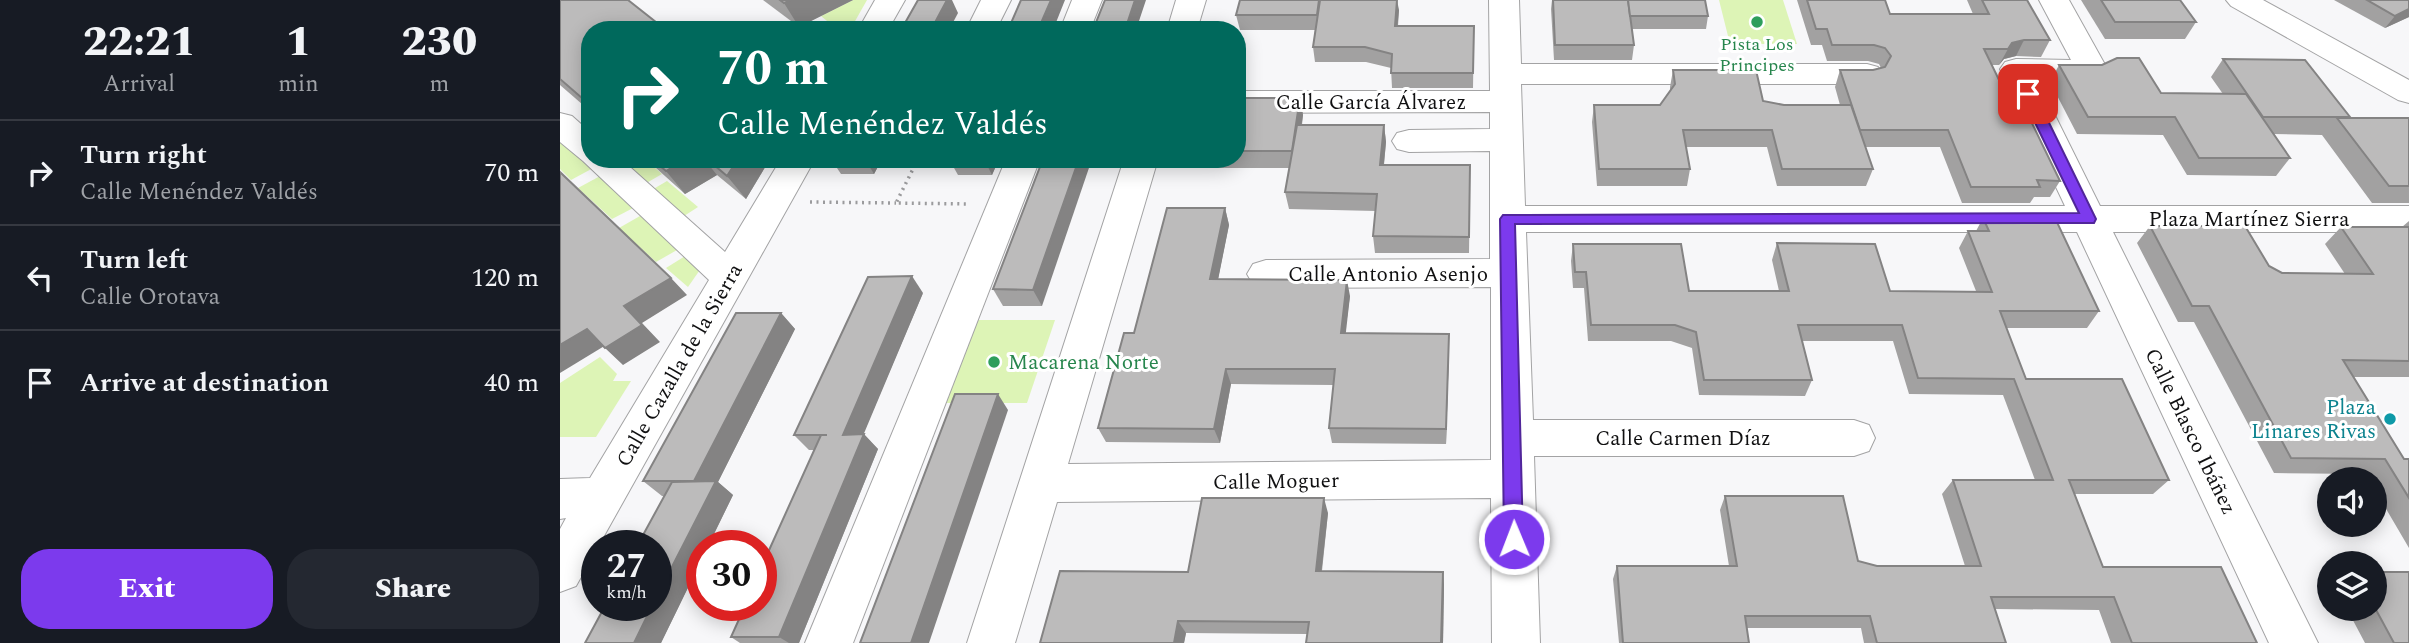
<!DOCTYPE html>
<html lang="en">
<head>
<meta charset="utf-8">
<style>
	:root { --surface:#171b24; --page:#242831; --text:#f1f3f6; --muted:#9ea1a6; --line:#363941; --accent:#7c3aed }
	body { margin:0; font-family:Spectral,serif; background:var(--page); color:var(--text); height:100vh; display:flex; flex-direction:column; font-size:26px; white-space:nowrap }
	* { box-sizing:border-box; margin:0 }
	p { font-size:23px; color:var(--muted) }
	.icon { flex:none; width:38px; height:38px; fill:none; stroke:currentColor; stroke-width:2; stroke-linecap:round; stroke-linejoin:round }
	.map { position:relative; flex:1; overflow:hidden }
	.side { display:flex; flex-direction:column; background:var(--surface); width:560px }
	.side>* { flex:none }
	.guide { position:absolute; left:21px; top:21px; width:665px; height:147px; border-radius:28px; box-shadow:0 4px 18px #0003; background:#00695c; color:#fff; overflow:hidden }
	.tools { position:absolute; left:1757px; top:467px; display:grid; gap:14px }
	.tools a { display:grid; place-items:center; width:70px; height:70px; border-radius:50%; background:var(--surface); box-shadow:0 4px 18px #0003; font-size:35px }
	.speed { position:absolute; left:21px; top:530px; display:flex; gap:14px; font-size:35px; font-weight:700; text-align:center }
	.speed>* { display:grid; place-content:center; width:91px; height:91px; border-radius:50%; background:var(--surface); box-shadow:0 4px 18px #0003; line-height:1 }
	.speed small { font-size:18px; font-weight:400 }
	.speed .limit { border:10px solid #d22; background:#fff; color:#111 }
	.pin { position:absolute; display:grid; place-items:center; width:60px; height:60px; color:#fff; margin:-30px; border-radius:14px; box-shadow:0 4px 10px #0006 }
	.me { position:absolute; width:77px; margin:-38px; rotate:359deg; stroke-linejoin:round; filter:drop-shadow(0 0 5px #0008) }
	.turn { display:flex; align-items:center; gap:24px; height:147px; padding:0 21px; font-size:32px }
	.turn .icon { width:91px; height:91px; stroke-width:2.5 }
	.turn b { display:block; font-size:49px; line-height:60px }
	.eta { display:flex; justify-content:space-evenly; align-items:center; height:119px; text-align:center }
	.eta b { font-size:42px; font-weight:800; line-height:49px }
	.action { display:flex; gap:14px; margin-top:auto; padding:14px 21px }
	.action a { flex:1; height:80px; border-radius:28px; background:var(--accent); color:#fff; font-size:28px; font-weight:800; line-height:80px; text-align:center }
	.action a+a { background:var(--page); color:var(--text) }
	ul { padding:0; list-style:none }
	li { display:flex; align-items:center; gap:21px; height:105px; padding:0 21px; border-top:2px solid var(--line) }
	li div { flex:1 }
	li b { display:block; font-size:26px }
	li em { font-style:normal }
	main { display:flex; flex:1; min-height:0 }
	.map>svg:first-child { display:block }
	.green { fill:#ddf4b6 }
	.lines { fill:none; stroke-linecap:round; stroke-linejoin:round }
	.minor-casing { stroke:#a3a3a4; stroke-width:2 }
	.path { stroke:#9b9b9d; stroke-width:3.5; stroke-dasharray:2 4.5; stroke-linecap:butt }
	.minor { fill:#fff; fill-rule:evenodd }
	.wall { fill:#a2a1a1 }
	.shaded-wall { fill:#848383 }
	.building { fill:#bcbbbb; stroke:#848383; stroke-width:2 }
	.route { fill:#7c3aed; stroke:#51269a; stroke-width:2 }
	.leisure-dot { fill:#2e9e5b; stroke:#fff; stroke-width:2.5 }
	.culture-dot { fill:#0f9aa8; stroke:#fff; stroke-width:2.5 }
	.labels { text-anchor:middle; stroke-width:6; stroke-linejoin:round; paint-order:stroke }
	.far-leisure-label { font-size:18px; fill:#27864d; stroke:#fff }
	.street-label { font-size:21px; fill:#101011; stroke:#fff }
	.leisure-label { font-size:21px; fill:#27864d; stroke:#fff; text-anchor:start }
	.culture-label { font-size:21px; fill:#0d838f; stroke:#fff; text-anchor:end }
</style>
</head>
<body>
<main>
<section class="side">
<div class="eta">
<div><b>22:21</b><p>Arrival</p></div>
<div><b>1</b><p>min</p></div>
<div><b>230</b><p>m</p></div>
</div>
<ul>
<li><svg class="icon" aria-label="right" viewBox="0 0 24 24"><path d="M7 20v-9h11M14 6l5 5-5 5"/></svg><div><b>Turn right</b><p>Calle Menéndez Valdés</p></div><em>70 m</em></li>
<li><svg class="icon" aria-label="left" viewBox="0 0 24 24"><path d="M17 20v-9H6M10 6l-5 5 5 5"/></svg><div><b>Turn left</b><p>Calle Orotava</p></div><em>120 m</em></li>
<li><svg class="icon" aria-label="arrive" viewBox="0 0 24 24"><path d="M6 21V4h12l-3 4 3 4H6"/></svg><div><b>Arrive at destination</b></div><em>40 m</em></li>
</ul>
<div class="action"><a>Exit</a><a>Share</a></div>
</section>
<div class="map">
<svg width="1849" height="643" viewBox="0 0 1849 643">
	<rect width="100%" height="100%" fill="#f7f7f9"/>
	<g class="green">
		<polygon points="293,0 307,0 290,30 278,30 261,16"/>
		<polygon points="1159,0 1223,0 1237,44 1170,44"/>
		<polygon points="0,139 35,167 11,180 0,169"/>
		<polygon points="53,159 85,159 102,174 83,185"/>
		<polygon points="42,175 77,206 52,219 18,188"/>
		<polygon points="107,181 138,207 121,218 90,191"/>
		<polygon points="87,212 124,246 96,262 59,228"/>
		<polygon points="130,253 144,264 128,287 106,268"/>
		<polygon points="403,320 495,320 467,403 370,403"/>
		<polygon points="40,357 57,374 53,381 71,381 36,437 0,437 0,383"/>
	</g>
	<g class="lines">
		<defs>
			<g id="minor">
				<polygon points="315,0 345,0 328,30 298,30"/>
				<polygon points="421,0 451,0 436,30 406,30"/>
				<polygon points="512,0 542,0 530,30 500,30"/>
				<polygon points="616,0 646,0 637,30 607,30"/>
				<polygon points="929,0 959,0 961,64 1307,64 1318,67 1323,74 1318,81 1307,84 961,84 965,206 1505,206 1440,69 1445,62 1456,59 1511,60 1479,0 1509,0 1548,70 1543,77 1532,80 1477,79 1540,206 1849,206 1849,232 1553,232 1758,643 1709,643 1517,232 966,232 973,420 1294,420 1309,425 1315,438 1309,451 1294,456 974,456 980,643 932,643 931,498 497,502 455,643 407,643 564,159 598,159 508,464 931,460 931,287 706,288 693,284 687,274 693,264 706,260 930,259 930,151 849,152 837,149 832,141 837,133 849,130 930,129 930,112 677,113 677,91 930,91"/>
				<polygon points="1666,0 1703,0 1849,80 1849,103 1838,100 1671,6"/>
				<polygon points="0,113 12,116 30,132 30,159 61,159 165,252 221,159 255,159 16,586 0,592 0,529 6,518 0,519 0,479 30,478 149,280 23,161 0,142"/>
				<polygon points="446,159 480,159 293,643 245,643"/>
			</g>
		</defs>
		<use href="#minor" class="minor-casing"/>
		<g class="path">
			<polyline points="358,159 336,203 409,204"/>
			<polyline points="250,202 336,203"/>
		</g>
		<use href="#minor" class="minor"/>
	</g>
	<g class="wall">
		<polygon points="0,0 30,30 30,111 0,85"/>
		<polygon points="203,0 293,0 239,27"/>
		<polygon points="992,0 1145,0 1148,16 1146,29 1072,29 1074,45 1072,60 994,60 991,9"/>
		<polygon points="1237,0 1325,0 1330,14 1413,14 1407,0 1467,0 1490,40 1481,57 1456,56 1444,59 1439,65 1432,65 1456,115 1500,181 1490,197 1474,197 1470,203 1402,203 1380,147 1305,147 1313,169 1306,186 1217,186 1207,147 1126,147 1130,169 1127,186 1037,186 1032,122 1034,105 1100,105 1110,91 1110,87 1113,70 1203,101 1224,105 1280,105 1275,87 1280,70 1313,70 1321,68 1319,64 1308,61 1267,61 1262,45 1251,45"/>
		<polygon points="1521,0 1620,0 1636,22 1625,39 1545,39"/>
		<polygon points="1774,0 1849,0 1849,17 1825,28"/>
		<polygon points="839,10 838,26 914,26 913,88 832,88 831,68 806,62 755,62 753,47 755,30 680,30 676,15"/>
		<polygon points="1663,59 1790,118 1849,118 1849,203 1812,203 1762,135 1714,134 1730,158 1716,176 1627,175 1603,135 1517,134 1490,82 1499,65 1601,93 1663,94 1651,77"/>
		<polygon points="677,98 740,98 743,115 742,125 824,125 826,142 824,165 910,183 909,253 815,253 813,236 816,211 729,209 725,192 730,168 644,168 642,159 677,159"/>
		<polygon points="86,159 210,159 186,199 157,175 125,194"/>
		<polygon points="271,159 322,159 314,174 281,174"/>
		<polygon points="389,159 439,159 432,175 398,175"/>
		<polygon points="483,159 482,306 443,306 433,289"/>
		<polygon points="665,208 669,225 658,279 790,296 785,333 889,334 889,350 886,444 772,443 769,428 774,385 671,384 660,443 546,442 538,428 574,333"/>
		<polygon points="1423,218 1539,311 1527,328 1446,328 1466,379 1609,480 1593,494 1515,494 1543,567 1697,643 1551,643 1539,610 1435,609 1446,643 1304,643 1301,628 1187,628 1189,643 1059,643 1053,579 1057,566 1169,566 1160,510 1165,496 1298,561 1317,566 1405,566 1382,494 1393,480 1475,480 1443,395 1349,394 1333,341 1242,341 1252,380 1245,396 1139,395 1132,348 1111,341 1028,341 1024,288 1013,288 1011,261 1013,244 1129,291 1219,291 1212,260 1217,243 1330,291 1416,291 1399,248 1408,231 1416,231"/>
		<polygon points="1849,221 1849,377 1793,377 1844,459 1849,459 1849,548 1815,490 1815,480 1809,480 1805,474 1714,473 1634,322 1618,322 1577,243 1590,226 1709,266 1722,273 1785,274 1765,244 1781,227 1842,227"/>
		<polygon points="363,293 303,434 318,449 239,643 180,643 171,637 254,450 249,450 234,435"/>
		<polygon points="221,313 235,329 158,482 173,495 101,643 25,643 104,496 102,496 83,481"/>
		<polygon points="768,513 762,571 883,572 884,585 883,643 746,643 748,634 626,633 624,643 480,643 628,572"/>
		<polygon points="1815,572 1849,643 1805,643 1787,609 1815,609"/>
	</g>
	<g class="shaded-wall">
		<polygon points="231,0 293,0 239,27 224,3"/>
		<polygon points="387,0 392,0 398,13 389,30 371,30"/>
		<polygon points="491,0 505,0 493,30 478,30"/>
		<polygon points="575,0 586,0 576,30 565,30"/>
		<polygon points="837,0 839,10 836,41 835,26"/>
		<polygon points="1849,9 1849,17 1825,28 1835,16"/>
		<polygon points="1464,40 1456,56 1444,59 1439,65 1448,49 1452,43"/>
		<polygon points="740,98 743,115 735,168 732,151"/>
		<polygon points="824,125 826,142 822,182 820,165"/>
		<polygon points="126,159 144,159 157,175 125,194 106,171"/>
		<polygon points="178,159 210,159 186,199 167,176"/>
		<polygon points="305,159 322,159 314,174"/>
		<polygon points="424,159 439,159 432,175"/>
		<polygon points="519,159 532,159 482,306 473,290"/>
		<polygon points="665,208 669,225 655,295 650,279"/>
		<polygon points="352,276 363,293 297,450 283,435"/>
		<polygon points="111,278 127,295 82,323 100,342 63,365 45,348 64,306"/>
		<polygon points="787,280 790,296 784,349 781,333"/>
		<polygon points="221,313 235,329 158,482 173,495 148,546 142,546 142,559 101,643 74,643 93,606 96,606 96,598 134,481"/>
		<polygon points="27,329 46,345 0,373 0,345"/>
		<polygon points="889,334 889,350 886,444 886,429"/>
		<polygon points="666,369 671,384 660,443 654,429"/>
		<polygon points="438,394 448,410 369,643 351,643"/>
		<polygon points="304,434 318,449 239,643 229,643 219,637"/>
		<polygon points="764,498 768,513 760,584 756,571"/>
		<polygon points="883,572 884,585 883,643 881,643"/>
		<polygon points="618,621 626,633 624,643 614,643"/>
	</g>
	<g class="building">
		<polygon points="0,0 68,0 106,30 30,30 30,105 0,79"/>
		<polygon points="220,0 231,0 224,3"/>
		<polygon points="358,0 387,0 371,30 341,30"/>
		<polygon points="461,0 491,0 478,30 448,30"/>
		<polygon points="545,0 575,0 565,30 533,30"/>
		<polygon points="680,0 759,0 757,15 676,15"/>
		<polygon points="760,0 837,0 835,26 914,26 913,73 831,73 832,54 805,47 753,47"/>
		<polygon points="993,0 1068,0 1074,45 995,45"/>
		<polygon points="1068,0 1145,0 1148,16 1070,16"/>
		<polygon points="1247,0 1325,0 1330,14 1429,14 1422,0 1467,0 1490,40 1464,40 1452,43 1448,49 1424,49 1456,115 1468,115 1500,181 1477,180 1480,187 1411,187 1388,130 1300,130 1280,70 1313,70 1325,67 1331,56 1325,48 1314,45 1272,45 1267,29 1256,29"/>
		<polygon points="1541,0 1620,0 1636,22 1555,22"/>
		<polygon points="1807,0 1849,0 1849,9 1835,16"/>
		<polygon points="1557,58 1579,58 1601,93 1686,94 1730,158 1639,158 1615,117 1528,117 1499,65 1542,65"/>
		<polygon points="1663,59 1745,60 1790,117 1703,117"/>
		<polygon points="1113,70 1196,70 1203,101 1224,105 1291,105 1313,169 1222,169 1212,130 1123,130 1130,169 1039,169 1034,105 1100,105 1115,84"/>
		<polygon points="677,98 740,98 732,151 677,151"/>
		<polygon points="1777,118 1849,118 1849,186 1829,186"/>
		<polygon points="737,125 824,125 820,165 910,165 909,237 813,236 817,194 725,192"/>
		<polygon points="92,159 126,159 106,171"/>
		<polygon points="147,159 178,159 167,176"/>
		<polygon points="483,159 519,159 473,290 433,289"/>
		<polygon points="0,172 111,278 64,306 82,325 45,348 27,329 0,345"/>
		<polygon points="607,208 665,208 650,279 787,280 781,333 889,334 886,429 769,428 775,369 666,369 654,429 538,428 564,333 574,333"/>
		<polygon points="1423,218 1495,218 1539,311 1440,311 1466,379 1562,379 1609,480 1509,480 1543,567 1661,567 1697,643 1572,643 1554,597 1431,597 1446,643 1317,643 1310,616 1185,616 1189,643 1063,643 1057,566 1177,566 1165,496 1283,496 1298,561 1317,566 1421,566 1393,480 1493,480 1454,379 1358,378 1342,325 1238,325 1252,380 1144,380 1136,332 1115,325 1031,325 1026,272 1015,272 1013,244 1121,244 1129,291 1229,291 1217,243 1315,244 1330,291 1432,292 1408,231 1429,231"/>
		<polygon points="1590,226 1685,226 1709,266 1722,273 1813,274 1781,227 1849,227 1849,361 1783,360 1844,459 1849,459 1849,498 1825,459 1731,458 1649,306 1632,306"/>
		<polygon points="352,276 283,435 304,434 219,637 171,637 185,606 201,606 201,568 261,435 267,435 234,435 308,277"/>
		<polygon points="176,313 221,313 134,481 83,481"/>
		<polygon points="395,394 438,394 351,643 300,643"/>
		<polygon points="156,481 96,598 96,546 77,546 112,482"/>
		<polygon points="642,498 764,498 756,571 883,572 881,643 746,643 749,622 618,621 614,643 480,643 500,571 628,572"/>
		<polygon points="1815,572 1849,572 1849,643 1834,643 1815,608"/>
		<polygon points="45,606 92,606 74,643 25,643"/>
	</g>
	<polygon class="route" points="1468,90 1475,94 1536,219 1534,223 955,224 963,539 960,545 954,548 947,545 944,539 940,219 943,215 1519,213 1461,94"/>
	<g class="leisure-dot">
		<circle cx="1197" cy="22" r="7"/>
		<circle cx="434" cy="362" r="7"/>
	</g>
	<circle class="culture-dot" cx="1830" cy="419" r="7"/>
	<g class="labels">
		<g class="far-leisure-label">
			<text x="1197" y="50">Pista Los<tspan x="1197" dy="21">Principes</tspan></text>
		</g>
		<g class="street-label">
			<text x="811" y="109">Calle García Álvarez</text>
			<text x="1689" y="226">Plaza Martínez Sierra</text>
			<text x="828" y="281">Calle Antonio Asenjo</text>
			<text transform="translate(119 365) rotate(-60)" y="7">Calle Cazalla de la Sierra</text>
			<text transform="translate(1631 431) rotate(64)" y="7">Calle Blasco Ibáñez</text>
			<text x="1123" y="445">Calle Carmen Díaz</text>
			<text transform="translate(716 481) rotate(-1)" y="7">Calle Moguer</text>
		</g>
		<g class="leisure-label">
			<text x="448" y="369">Macarena Norte</text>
		</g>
		<g class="culture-label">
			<text x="1816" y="414">Plaza<tspan x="1816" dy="24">Linares Rivas</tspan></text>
		</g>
	</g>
</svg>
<div class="tools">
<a><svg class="icon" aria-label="sound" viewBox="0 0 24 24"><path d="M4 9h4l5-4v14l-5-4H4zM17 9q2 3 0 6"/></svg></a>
<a><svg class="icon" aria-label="layers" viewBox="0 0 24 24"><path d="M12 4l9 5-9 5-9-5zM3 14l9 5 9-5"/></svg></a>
</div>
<div class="speed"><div>27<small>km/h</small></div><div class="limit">30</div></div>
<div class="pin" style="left:1468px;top:94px;background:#d93025"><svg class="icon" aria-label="arrive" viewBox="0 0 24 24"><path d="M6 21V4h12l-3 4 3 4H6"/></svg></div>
<svg class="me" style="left:954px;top:539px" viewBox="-20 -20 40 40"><circle r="17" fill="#7c3aed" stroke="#fff" stroke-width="3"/><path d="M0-11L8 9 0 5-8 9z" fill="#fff"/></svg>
<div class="guide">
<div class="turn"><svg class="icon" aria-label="right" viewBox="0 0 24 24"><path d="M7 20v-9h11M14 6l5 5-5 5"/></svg><div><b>70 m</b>Calle Menéndez Valdés</div></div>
</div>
</div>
</main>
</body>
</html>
